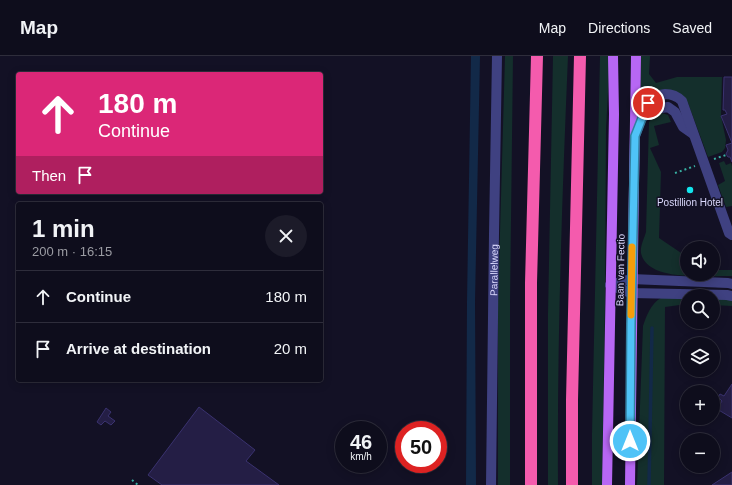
<!DOCTYPE html>
<html lang="en">
<head>
<meta charset="utf-8">
<style>
	:root { --surface:#0e0d1c; --page:#1c1b29; --text:#f1f3f6; --muted:#9b9ca3; --line:#2e2d3b }
	body { margin:0; font-family:Arial,sans-serif; background:var(--page); color:var(--text); height:100vh; display:flex; flex-direction:column; font-size:15px; white-space:nowrap }
	* { box-sizing:border-box; margin:0 }
	p { font-size:13px; color:var(--muted) }
	.icon { flex:none; width:22px; height:22px; fill:none; stroke:currentColor; stroke-width:2; stroke-linecap:round; stroke-linejoin:round }
	.map { position:relative; flex:1; overflow:hidden }
	.sheet { position:absolute; left:16px; top:146px; width:307px; height:180px; display:flex; flex-direction:column; background:var(--surface); border-radius:4px; box-shadow:0 2px 10px #0003,0 0 0 1px var(--line) }
	.sheet>* { flex:none }
	.guide { position:absolute; left:16px; top:16px; width:307px; height:122px; border-radius:4px; box-shadow:0 2px 10px #0003,0 0 0 1px var(--line); background:#db2777; color:#fff; overflow:hidden }
	.fabs { position:absolute; left:680px; top:185px; display:grid; gap:8px }
	.fabs a { display:grid; place-items:center; width:40px; height:40px; border-radius:50%; background:var(--surface); box-shadow:0 2px 10px #0003,0 0 0 1px var(--line); font-size:20px }
	.speed { position:absolute; left:335px; top:365px; display:flex; gap:8px; font-size:20px; font-weight:700; text-align:center }
	.speed>* { display:grid; place-content:center; width:52px; height:52px; border-radius:50%; background:var(--surface); box-shadow:0 2px 10px #0003,0 0 0 1px var(--line); line-height:1 }
	.speed small { font-size:10px; font-weight:400 }
	.speed .limit { border:6px solid #d22; background:#fff; color:#111 }
	.pin { position:absolute; display:grid; place-items:center; width:34px; height:34px; color:#fff; margin:-17px; border:2px solid #fff; border-radius:50%; box-shadow:0 1px 4px #0007 }
	.me { position:absolute; width:44px; margin:-22px; rotate:0deg; stroke-linejoin:round; filter:drop-shadow(0 0 3px #0008) }
	.turn { display:flex; align-items:center; gap:14px; height:84px; padding:0 16px; font-size:18px }
	.turn .icon { width:52px; height:52px; stroke-width:2.5 }
	.turn b { display:block; font-size:28px; line-height:34px }
	.then { display:flex; align-items:center; height:38px; padding:0 16px; background:#0003; gap:8px; font-size:15px }
	.round { display:grid; place-items:center; flex:none; width:42px; height:42px; border-radius:21px; background:var(--page) }
	.summary { display:flex; align-items:center; justify-content:space-between; height:68px; padding:0 16px }
	h1 { font-size:24px; font-weight:800; line-height:30px }
	ul { padding:0; list-style:none }
	li { display:flex; align-items:center; gap:12px; height:52px; padding:0 16px; border-top:1px solid var(--line) }
	li div { flex:1 }
	li b { display:block; font-size:15px }
	li em { font-style:normal }
	header { display:flex; align-items:center; gap:24px; box-sizing:border-box; height:56px; padding:0 20px; background:var(--surface); border-bottom:1px solid var(--line) }
	header strong { font-size:19px }
	nav { display:flex; gap:22px; margin-inline-start:auto; font-size:14px }
	.map>svg:first-child { display:block }
	.green { fill:#142f2c }
	.water { fill:#122948 }
	.lines { fill:none; stroke-linecap:round; stroke-linejoin:round }
	.stream { stroke:#122948; stroke-width:3.5 }
	.building { fill:#241e45; stroke:#3a326f }
	.path { stroke:#38b0a2; stroke-width:2; stroke-dasharray:2 3; stroke-linecap:butt }
	.minor { stroke:#3f4181; stroke-width:10 }
	.major { stroke:#b767f4; stroke-width:10 }
	.highway { stroke:#f45bad; stroke-width:12 }
	.route-casing { stroke:#337fa1; stroke-width:10 }
	.route { stroke:#4fc3f7; stroke-width:7 }
	.slow { stroke:#f59e0b; stroke-width:7 }
	.poi-dot { fill:#12e5ee; stroke:#131125; stroke-width:1.5 }
	.labels { text-anchor:middle; stroke-width:3; stroke-linejoin:round; paint-order:stroke }
	.poi-label { font-size:10px; fill:#dad8fc; stroke:#131125 }
	.street-label { font-size:10px; fill:#dad8fc; stroke:#131125 }
</style>
</head>
<body>
<header>
<strong>Map</strong>
<nav><a>Map</a><a>Directions</a><a>Saved</a></nav>
</header>
<div class="map">
<svg width="732" height="429" viewBox="0 0 732 429">
	<rect width="100%" height="100%" fill="#131125"/>
	<g class="green">
		<polygon points="505,0 513,0 510,247 510,429 498,429 498,247"/>
		<path d="M553,0H568C562,143 557,286 558,429H548V258Z"/>
		<polygon points="600,0 610,0 606,73 605,250 602,429 592,429 592,378"/>
		<polygon points="639,0 650,0 649,18 656,27 677,21 722,21 721,60 726,84 725,92 722,96 708,101 688,47 650,40 643,46 641,46"/>
		<path d="M662,57L668,59L671,66L654,70L659,89L650,92L661,116L659,182L687,201V218H713V214H732V220C710,219 647,227 641,197C640,190 644,183 646,176L649,66L654,60Z"/>
		<polygon points="724,105 726,109 731,107 732,110 732,150 726,151 718,129 725,125 719,107"/>
		<path d="M687,240V248L665,251L664,429H637L643,270C646,261 651,247 661,242C666,240 681,241 687,240Z"/>
		<polygon points="713,242 732,244 732,250 713,249"/>
	</g>
	<polygon class="water" points="471,0 480,0 475,246 476,429 466,429 467,246"/>
	<g class="lines">
		<polyline class="stream" points="649,429 652,272"/>
	</g>
	<g class="building">
		<polygon points="724,21 732,21 732,106 730,101 728,101 726,98 728,94 726,89 732,87 721,60 727,58 725,54 723,54"/>
		<polygon points="732,328 732,362 717,353 722,345 718,341 720,338 724,340"/>
		<polygon points="199,351 255,394 246,405 279,429 162,429 148,419"/>
		<polygon points="106,352 111,356 108,360 115,365 111,369 105,365 101,369 97,366"/>
		<polygon points="732,416 732,429 712,429"/>
	</g>
	<g class="lines">
		<g class="path">
			<polyline points="714,103 726,99"/>
			<polyline points="675,117 695,110"/>
			<polyline points="132,424 138,429"/>
		</g>
		<g class="minor">
			<polyline points="643,61 655,53 668,51 675,56 683,71 693,78"/>
			<path d="M635,80C641,65 646,39 665,38C672,38 677,40 682,45L729,177L732,179"/>
			<polyline points="610,229 631,237 727,239 732,240"/>
			<polyline points="610,229 631,223 728,227 732,228"/>
			<path id="s1" d="M491,429L494,178L497,0"/>
		</g>
		<g class="major">
			<polyline points="607,429 614,58 613,0"/>
			<path d="M630,429C631,286 634,143 636,0"/>
		</g>
		<g class="highway">
			<polyline points="531,429 531,227 537,0"/>
			<polyline points="572,429 572,344 580,0"/>
		</g>
	</g>
	<g class="lines">
		<defs>
			<polyline id="route" points="630,385 631,268 635,80 648,47"/>
		</defs>
		<use href="#route" class="route-casing"/>
		<use href="#route" class="route"/>
		<polyline class="slow" points="631,259 632,191"/>
	</g>
	<circle class="poi-dot" cx="690" cy="134" r="4"/>
	<g class="labels">
		<g class="poi-label">
			<text x="690" y="150">Postillion Hotel</text>
		</g>
		<g class="street-label">
			<text dy="4" stroke="none"><textPath href="#s1" startOffset="215">Parallelweg</textPath></text>
			<text transform="translate(620 214) rotate(-89)" y="4">Baan van Fectio</text>
		</g>
	</g>
</svg>
<div class="fabs">
<a><svg class="icon" aria-label="sound" viewBox="0 0 24 24"><path d="M4 9h4l5-4v14l-5-4H4zM17 9q2 3 0 6"/></svg></a>
<a><svg class="icon" aria-label="search" viewBox="0 0 24 24"><circle cx="10" cy="10" r="6"/><path d="M15 15l6 6"/></svg></a>
<a><svg class="icon" aria-label="layers" viewBox="0 0 24 24"><path d="M12 4l9 5-9 5-9-5zM3 14l9 5 9-5"/></svg></a>
<a>+</a>
<a>−</a>
</div>
<div class="speed"><div>46<small>km/h</small></div><div class="limit">50</div></div>
<div class="pin" style="left:648px;top:47px;background:#d93025"><svg class="icon" aria-label="arrive" viewBox="0 0 24 24"><path d="M6 21V4h12l-3 4 3 4H6"/></svg></div>
<svg class="me" style="left:630px;top:385px" viewBox="-20 -20 40 40"><circle r="17" fill="#4fc3f7" stroke="#fff" stroke-width="3"/><path d="M0-11L8 9 0 5-8 9z" fill="#fff"/></svg>
<div class="guide">
<div class="turn"><svg class="icon" aria-label="ahead" viewBox="0 0 24 24"><path d="M12 20V5M6 11l6-6 6 6"/></svg><div><b>180 m</b>Continue</div></div>
<div class="then">Then<svg class="icon" aria-label="arrive" viewBox="0 0 24 24"><path d="M6 21V4h12l-3 4 3 4H6"/></svg></div>
</div>
<section class="sheet">
<div class="summary"><div><h1>1 min</h1><p>200 m · 16:15</p></div><a class="round"><svg class="icon" aria-label="close" viewBox="0 0 24 24"><path d="M6 6l12 12M18 6L6 18"/></svg></a></div>
<ul>
<li><svg class="icon" aria-label="ahead" viewBox="0 0 24 24"><path d="M12 20V5M6 11l6-6 6 6"/></svg><div><b>Continue</b></div><em>180 m</em></li>
<li><svg class="icon" aria-label="arrive" viewBox="0 0 24 24"><path d="M6 21V4h12l-3 4 3 4H6"/></svg><div><b>Arrive at destination</b></div><em>20 m</em></li>
</ul>
</section>
</div>
</body>
</html>
